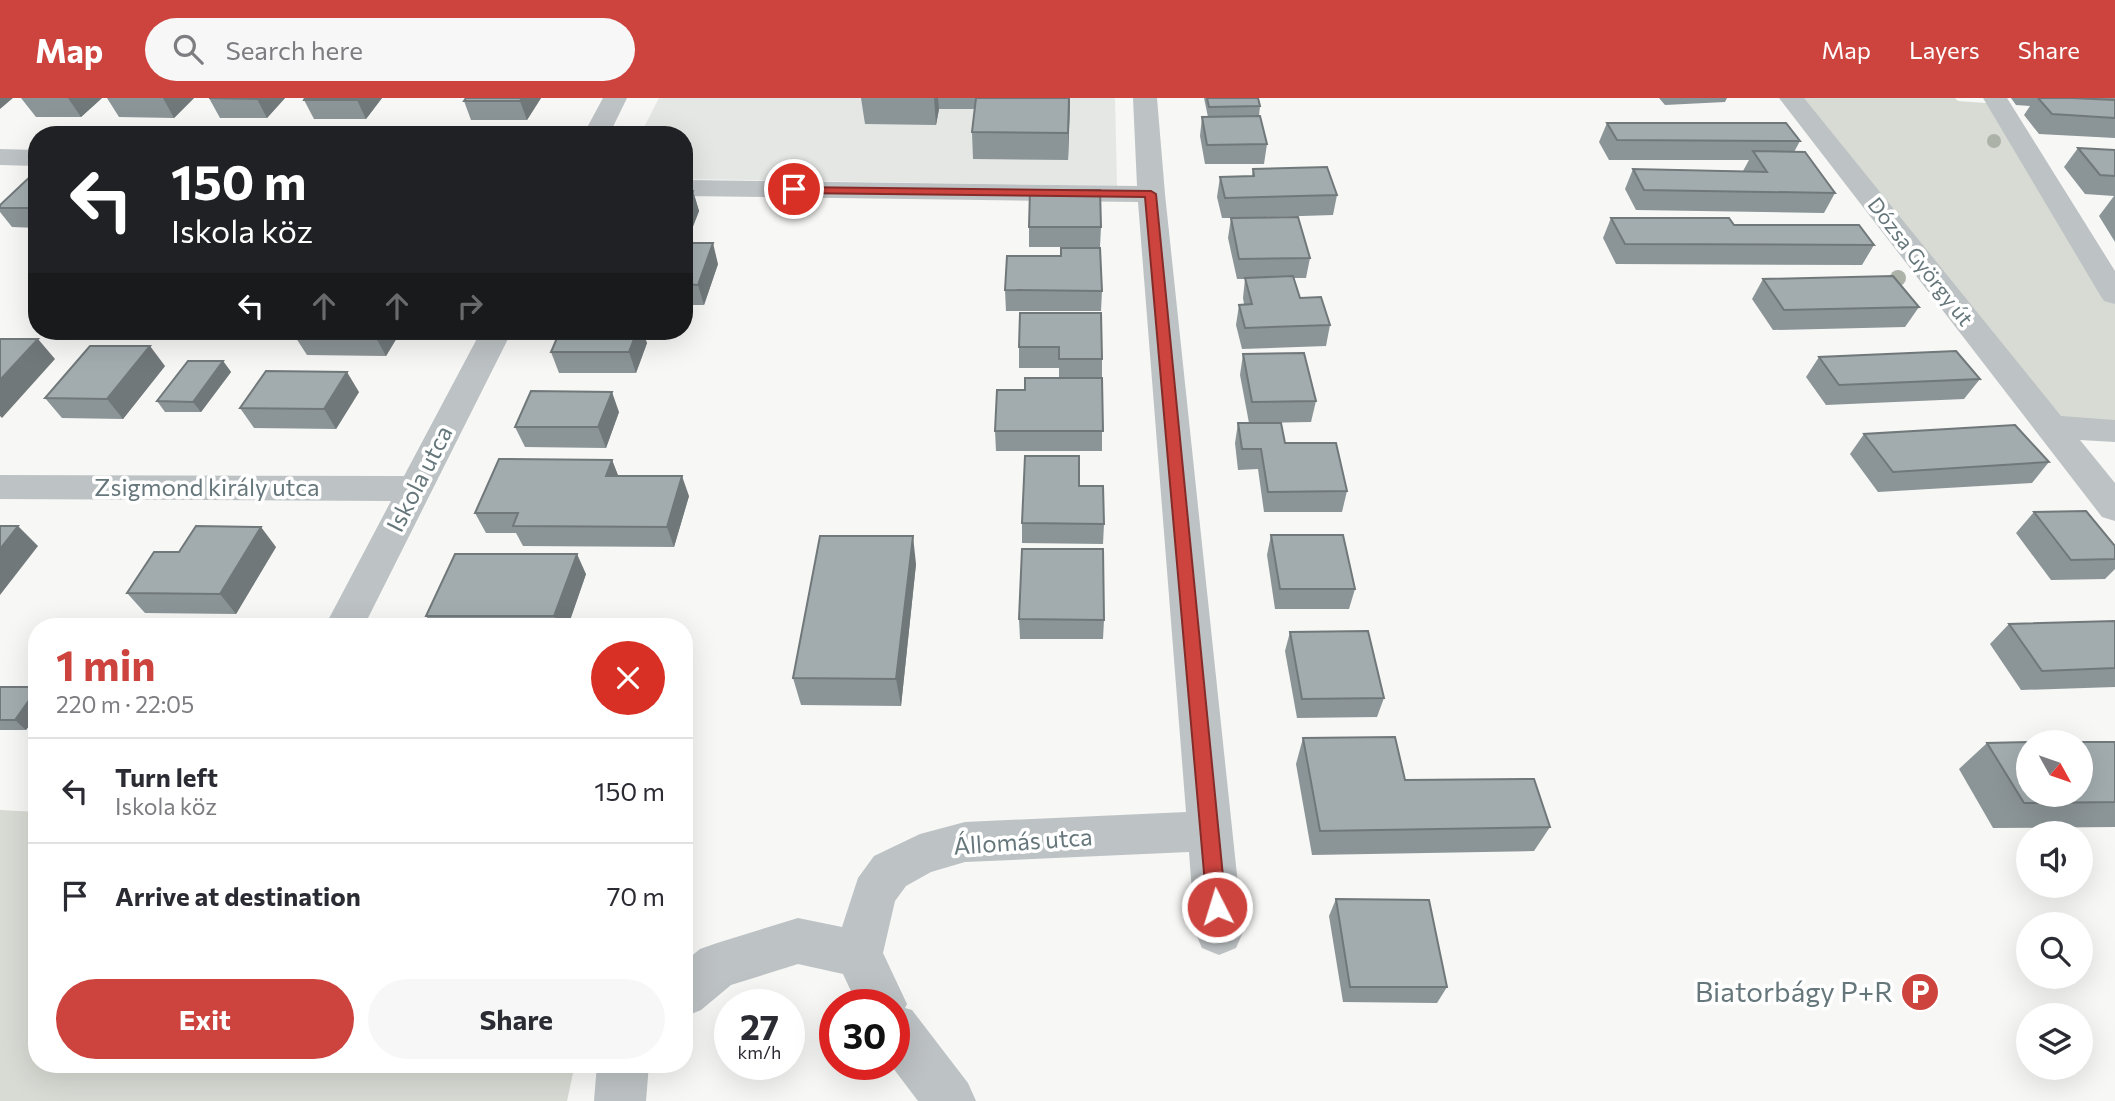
<!DOCTYPE html>
<html lang="en">
<head>
<meta charset="utf-8">
<style>
	:root { --surface:#fff; --page:#f7f7f7; --text:#2b2b33; --muted:#7c7c81; --line:#e1e1e2; --accent:#cd443f }
	body { margin:0; font-family:Commissioner,sans-serif; background:var(--page); color:var(--text); height:100vh; display:flex; flex-direction:column; font-size:26px; white-space:nowrap }
	* { box-sizing:border-box; margin:0 }
	p { font-size:23px; color:var(--muted) }
	.icon { flex:none; width:38px; height:38px; fill:none; stroke:currentColor; stroke-width:2; stroke-linecap:round; stroke-linejoin:round }
	.map { position:relative; flex:1; overflow:hidden }
	.drawer { position:absolute; left:28px; top:520px; width:665px; height:455px; display:flex; flex-direction:column; background:var(--surface); border-radius:28px; box-shadow:0 7px 28px #0002 }
	.drawer>* { flex:none }
	.top-card { position:absolute; left:28px; top:28px; width:665px; height:214px; border-radius:28px; box-shadow:0 7px 28px #0002; background:#202124; color:#fff; overflow:hidden }
	.needle { width:46px; rotate:130deg }
	.controls { position:absolute; left:2016px; top:632px; display:grid; gap:14px }
	.controls a { display:grid; place-items:center; width:77px; height:77px; border-radius:50%; background:var(--surface); box-shadow:0 7px 28px #0002; font-size:35px }
	.speed { position:absolute; left:714px; top:891px; display:flex; gap:14px; font-size:35px; font-weight:700; text-align:center }
	.speed>* { display:grid; place-content:center; width:91px; height:91px; border-radius:50%; background:var(--surface); box-shadow:0 7px 28px #0002; line-height:1 }
	.speed small { font-size:18px; font-weight:400 }
	.speed .limit { border:10px solid #d22; background:#fff; color:#111 }
	.pin { position:absolute; display:grid; place-items:center; width:60px; height:60px; color:#fff; margin:-30px; border:4px solid #fff; border-radius:50%; box-shadow:0 2px 7px #0007 }
	.me { position:absolute; width:77px; margin:-38px; rotate:355deg; stroke-linejoin:round; filter:drop-shadow(0 0 5px #0008) }
	.turn { display:flex; align-items:center; gap:24px; height:147px; padding:0 28px; font-size:32px }
	.turn .icon { width:91px; height:91px; stroke-width:2.5 }
	.turn b { display:block; font-size:49px; line-height:60px }
	.lanes { display:flex; align-items:center; height:66px; padding:0 28px; background:#0003; justify-content:center; gap:35px; direction:ltr }
	.lanes .off { opacity:.35 }
	.round { display:grid; place-items:center; flex:none; width:74px; height:74px; border-radius:37px; background:var(--page) }
	.overview { display:flex; align-items:center; justify-content:space-between; height:119px; padding:0 28px }
	h1 { font-size:42px; font-weight:700; line-height:52px; color:var(--accent) }
	.cta { display:flex; gap:14px; margin-top:auto; padding:14px 28px }
	.cta a { flex:1; height:80px; border-radius:42px; background:var(--accent); color:#fff; font-size:28px; font-weight:700; line-height:80px; text-align:center }
	.cta a+a { background:var(--page); color:var(--text) }
	ul { padding:0; list-style:none }
	li { display:flex; align-items:center; gap:21px; height:105px; padding:0 28px; border-top:2px solid var(--line) }
	li div { flex:1 }
	li b { display:block; font-size:26px }
	li em { font-style:normal }
	header { display:flex; align-items:center; gap:42px; box-sizing:border-box; height:98px; padding:0 35px; background:var(--accent); color:#fff }
	header strong { font-size:33px }
	nav { display:flex; gap:38px; margin-inline-start:auto; font-size:24px }
	.search { width:490px; height:63px; background:var(--page); display:flex; align-items:center; gap:18px; box-sizing:border-box; padding:0 24px; border-radius:38px; color:var(--muted); font-size:26px }
	.map>svg:first-child { display:block }
	.built { fill:#e5e7e5 }
	.green { fill:#d8dbd4 }
	.lines { fill:none; stroke-linecap:round; stroke-linejoin:round }
	.minor { fill:#bdc2c4; fill-rule:evenodd }
	.tree { fill:#acb2a7 }
	.wall { fill:#8b9496 }
	.shaded-wall { fill:#71787a }
	.building { fill:#a2acaf; stroke:#71787a; stroke-width:2 }
	.route { fill:#cd443f; stroke:#852c29; stroke-width:2 }
	.labels { text-anchor:middle; stroke-width:7; stroke-linejoin:round; paint-order:stroke }
	.far-street-label { font-size:21px; fill:#66777c; stroke:#fff }
	.street-label { font-size:24px; fill:#66777c; stroke:#fff }
	.near-poi-label { font-size:28px; fill:#66777c; stroke:#fff; text-anchor:end }
</style>
</head>
<body>
<header>
<strong>Map</strong>
<div class="search"><svg class="icon" aria-label="search" viewBox="0 0 24 24"><circle cx="10" cy="10" r="6"/><path d="M15 15l6 6"/></svg>Search here</div>
<nav><a>Map</a><a>Layers</a><a>Share</a></nav>
</header>
<div class="map">
<svg width="2115" height="1003" viewBox="0 0 2115 1003">
	<rect width="100%" height="100%" fill="#f7f7f5"/>
	<polygon class="built" points="659,0 1115,0 1117,88 684,81 684,37 640,37"/>
	<g class="green">
		<polygon points="1791,0 1955,0 1958,3 1999,6 2115,197 2115,333 2049,329"/>
		<polygon points="0,712 37,714 37,966 575,966 567,1003 0,1003"/>
	</g>
	<g class="lines">
		<g class="minor">
			<polygon points="603,0 627,0 609,37 583,37"/>
			<polygon points="1133,0 1157,0 1165,96 1243,834 1236,850 1219,857 1202,850 1195,834 1189,754 965,764 931,774 906,788 895,803 883,855 907,906 905,910 912,912 968,985 976,1003 918,1003 890,966 894,966 894,906 857,906 843,876 798,866 731,887 701,912 684,919 684,864 700,851 717,845 798,820 842,829 858,780 874,758 920,736 965,724 1186,714 1138,104 684,98 684,82 1137,88"/>
			<polygon points="1779,0 1804,0 2061,318 2115,322 2115,344 2080,342 2115,385 2115,423 2102,419"/>
			<polygon points="1983,0 2007,0 2115,173 2115,206 2104,203 2100,197"/>
			<polygon points="0,51 37,52 37,68 0,67"/>
			<polygon points="481,233 512,233 364,528 325,528 391,403 0,401 0,377 404,378"/>
			<polygon points="597,966 649,966 646,1003 594,1003"/>
		</g>
	</g>
	<g class="tree">
		<circle cx="1994" cy="43" r="7"/>
		<circle cx="1898" cy="180" r="8"/>
	</g>
	<g class="wall">
		<polygon points="21,0 102,0 81,19 36,19"/>
		<polygon points="107,0 194,0 174,20 119,19"/>
		<polygon points="209,0 285,0 267,20 220,20"/>
		<polygon points="382,0 366,21 314,21 304,2"/>
		<polygon points="466,0 541,0 527,22 471,22 464,3"/>
		<polygon points="861,0 1070,0 1068,62 973,61 972,34 975,11 939,11 936,27 865,26"/>
		<polygon points="1204,0 1258,0 1260,8 1259,18 1267,46 1264,66 1205,66 1200,38 1202,19 1208,19"/>
		<polygon points="1659,0 1727,0 1725,4 1665,7"/>
		<polygon points="2011,0 2115,0 2115,40 2039,36 2024,17 2030,8 2016,7"/>
		<polygon points="1607,25 1800,43 1794,54 1835,95 1824,115 1636,112 1625,91 1633,71 1743,73 1749,62 1609,62 1599,44"/>
		<polygon points="2078,50 2115,52 2115,144 2099,118 2114,98 2085,96 2064,69"/>
		<polygon points="1253,71 1337,97 1333,117 1235,120 1310,160 1306,180 1293,180 1300,200 1330,227 1326,248 1242,251 1236,227 1239,207 1244,206 1243,200 1245,181 1237,181 1228,140 1231,120 1222,120 1217,99 1220,79 1252,78"/>
		<polygon points="37,75 37,130 12,129 0,114 0,107"/>
		<polygon points="684,93 693,93 699,113 688,141 684,141"/>
		<polygon points="1611,120 1734,127 1874,147 1862,167 1616,166 1603,140"/>
		<polygon points="1029,129 1101,129 1100,149 1029,149"/>
		<polygon points="684,145 718,166 704,207 684,207"/>
		<polygon points="1763,181 1919,209 1905,229 1773,232 1752,201"/>
		<polygon points="1005,192 1102,193 1101,213 1006,213"/>
		<polygon points="1020,215 1102,261 1102,353 996,353 995,333 1025,292 1059,280 1059,270 1019,270 1019,249"/>
		<polygon points="401,233 386,258 307,257 294,237"/>
		<polygon points="560,233 642,233 647,245 636,275 559,275 551,254"/>
		<polygon points="1243,256 1316,303 1311,324 1249,325 1240,277"/>
		<polygon points="1819,259 1980,281 1964,301 1826,307 1806,279"/>
		<polygon points="223,263 231,274 201,314 165,314 157,303"/>
		<polygon points="165,268 123,321 62,320 45,300"/>
		<polygon points="359,294 336,331 254,330 240,310"/>
		<polygon points="619,314 606,350 525,349 515,329"/>
		<polygon points="1238,325 1285,345 1347,393 1342,414 1264,414 1258,371 1238,372 1235,345"/>
		<polygon points="1864,336 2049,364 2032,385 1878,394 1850,356"/>
		<polygon points="612,362 618,378 689,398 674,449 523,448 516,435 486,435 475,415"/>
		<polygon points="1079,388 1104,426 1103,446 1022,445 1022,425"/>
		<polygon points="2034,414 2115,448 2115,471 2105,481 2051,482 2016,435"/>
		<polygon points="1271,437 1355,491 1349,511 1275,511 1267,457"/>
		<polygon points="276,449 236,516 145,515 127,495 179,454"/>
		<polygon points="916,466 901,608 801,607 793,580"/>
		<polygon points="586,476 568,528 433,528 426,518"/>
		<polygon points="1019,521 1104,522 1103,541 1020,541"/>
		<polygon points="2115,523 2115,589 2021,592 1990,546 2009,526"/>
		<polygon points="1290,534 1384,600 1377,619 1297,620 1285,553"/>
		<polygon points="0,589 37,589 37,617 26,632 0,632"/>
		<polygon points="1303,640 1405,682 1550,729 1534,753 1312,757 1296,666"/>
		<polygon points="2115,644 2115,729 1993,730 1959,671 1987,645"/>
		<polygon points="1336,801 1447,889 1437,905 1343,904 1329,818"/>
	</g>
	<g class="shaded-wall">
		<polygon points="0,0 13,0 0,11"/>
		<polygon points="68,0 102,0 81,19"/>
		<polygon points="163,0 194,0 174,20"/>
		<polygon points="258,0 285,0 267,20 257,1"/>
		<polygon points="358,0 382,0 366,21 357,2"/>
		<polygon points="522,0 541,0 527,22 520,3"/>
		<polygon points="934,0 938,0 939,11 936,27"/>
		<polygon points="1069,0 1070,0 1068,62 1068,35"/>
		<polygon points="693,93 699,113 688,141 684,128 684,117"/>
		<polygon points="713,145 718,166 704,207 698,187"/>
		<polygon points="378,233 401,233 386,258 375,238"/>
		<polygon points="637,233 642,233 647,245 636,275 629,254"/>
		<polygon points="38,241 55,261 2,320 0,318 0,282"/>
		<polygon points="150,248 165,268 123,321 107,301"/>
		<polygon points="223,263 231,274 201,314 193,304"/>
		<polygon points="347,274 359,294 336,331 324,311"/>
		<polygon points="612,294 619,314 606,350 598,329"/>
		<polygon points="612,362 620,382 606,378"/>
		<polygon points="682,378 689,398 674,449 667,429"/>
		<polygon points="18,428 38,448 0,497 0,451"/>
		<polygon points="261,429 276,449 236,516 220,496"/>
		<polygon points="913,438 916,466 901,608 896,581"/>
		<polygon points="577,456 586,476 568,528 560,528 554,518"/>
		<polygon points="37,591 37,610 32,610 37,614 37,617 26,632 15,622"/>
	</g>
	<g class="building">
		<polygon points="209,0 258,0 257,1"/>
		<polygon points="305,0 358,0 357,2 304,2"/>
		<polygon points="466,0 522,0 520,3 464,3"/>
		<polygon points="976,0 1069,0 1068,35 972,34"/>
		<polygon points="1207,0 1258,0 1260,8 1209,9"/>
		<polygon points="2038,0 2072,0 2115,2 2115,20 2052,16"/>
		<polygon points="1260,18 1267,46 1207,47 1202,19"/>
		<polygon points="1607,25 1786,25 1800,43 1617,42"/>
		<polygon points="2078,50 2115,52 2115,78 2100,77"/>
		<polygon points="1753,53 1805,54 1835,95 1644,92 1633,71 1767,74"/>
		<polygon points="1327,69 1337,97 1225,100 1220,79 1254,78 1253,71"/>
		<polygon points="34,75 37,75 37,110 0,110 0,107"/>
		<polygon points="1030,92 1100,92 1101,129 1029,129"/>
		<polygon points="684,93 693,93 684,117"/>
		<polygon points="1298,119 1310,160 1239,161 1231,120"/>
		<polygon points="1611,120 1729,120 1734,127 1859,127 1874,147 1625,146"/>
		<polygon points="684,145 713,145 698,187 684,186"/>
		<polygon points="1061,150 1100,150 1102,193 1005,192 1007,158 1061,158"/>
		<polygon points="1293,178 1300,200 1321,199 1330,227 1245,230 1239,207 1252,206 1245,180"/>
		<polygon points="1893,178 1919,209 1784,212 1763,181"/>
		<polygon points="1020,215 1101,215 1102,261 1059,261 1059,249 1019,249"/>
		<polygon points="297,233 378,233 375,238 294,237"/>
		<polygon points="560,233 637,233 629,254 551,254"/>
		<polygon points="0,241 38,241 0,282"/>
		<polygon points="90,248 150,248 107,301 45,300"/>
		<polygon points="1956,253 1980,281 1839,287 1819,259"/>
		<polygon points="1304,255 1316,303 1252,304 1243,256"/>
		<polygon points="188,263 223,263 193,304 157,303"/>
		<polygon points="266,273 347,274 324,311 240,310"/>
		<polygon points="1025,280 1102,280 1103,333 995,333 997,292 1025,292"/>
		<polygon points="531,293 612,294 598,329 515,329"/>
		<polygon points="1238,325 1281,325 1285,345 1336,345 1347,393 1268,394 1261,351 1242,351"/>
		<polygon points="2015,327 2049,364 1893,374 1864,336"/>
		<polygon points="1025,358 1079,358 1079,388 1103,388 1104,426 1022,425"/>
		<polygon points="499,361 612,362 606,378 682,378 667,429 513,428 518,415 475,415"/>
		<polygon points="2086,413 2115,448 2115,461 2071,462 2034,414"/>
		<polygon points="0,428 18,428 0,451"/>
		<polygon points="196,428 261,429 220,496 127,495 154,454 179,454"/>
		<polygon points="1271,437 1343,437 1355,491 1280,491"/>
		<polygon points="820,438 913,438 896,581 793,580"/>
		<polygon points="1022,451 1103,451 1104,522 1019,521"/>
		<polygon points="455,456 577,456 554,518 426,518"/>
		<polygon points="2115,523 2115,570 2042,573 2009,526"/>
		<polygon points="1368,533 1384,600 1302,601 1290,534"/>
		<polygon points="0,589 37,589 37,591 15,622 0,622"/>
		<polygon points="1395,639 1405,682 1534,681 1550,729 1320,733 1303,640"/>
		<polygon points="2028,644 2028,696 2081,696 2081,644 2076,644 2115,644 2115,704 2024,705 1987,645"/>
		<polygon points="1336,801 1429,802 1447,889 1350,889"/>
	</g>
	<polygon class="route" points="790,89 1151,93 1156,96 1226,809 1223,815 1217,818 1210,815 1207,809 1145,99 794,95 790,94"/>
	<defs>
		<symbol id="parking-disc" viewBox="-11 -11 22 22"><circle r="9.5" fill="#cd443f" stroke="#fff"/><path d="M-3.5-5.5H1a3.5 3.5 0 0 1 0 7H-1V5.5H-3.5ZM-1-3.4V-.6H.8a1.4 1.4 0 0 0 0-2.8Z" fill="#fff"/></symbol>
	</defs>
	<g fill-rule="evenodd">
		<use href="#parking-disc" x="1898" y="872" width="44" height="44"/>
	</g>
	<g class="labels">
		<g class="far-street-label">
			<text transform="translate(1920 164) rotate(52)" y="7">Dózsa György út</text>
		</g>
		<g class="street-label">
			<text transform="translate(420 381) rotate(-63)" y="8">Iskola utca</text>
			<text x="207" y="398">Zsigmond király utca</text>
			<text transform="translate(1023 744) rotate(-4)" y="8">Állomás utca</text>
		</g>
		<g class="near-poi-label">
			<text x="1893" y="904">Biatorbágy P+R</text>
		</g>
	</g>
</svg>
<div class="controls">
<a><svg class="needle" viewBox="-14 -14 28 28"><path d="M0-13l5 13h-10z" fill="#e53935"/><path d="M0 13l5-13h-10z" fill="#7c7c81"/></svg></a>
<a><svg class="icon" aria-label="sound" viewBox="0 0 24 24"><path d="M4 9h4l5-4v14l-5-4H4zM17 9q2 3 0 6"/></svg></a>
<a><svg class="icon" aria-label="search" viewBox="0 0 24 24"><circle cx="10" cy="10" r="6"/><path d="M15 15l6 6"/></svg></a>
<a><svg class="icon" aria-label="layers" viewBox="0 0 24 24"><path d="M12 4l9 5-9 5-9-5zM3 14l9 5 9-5"/></svg></a>
</div>
<div class="speed"><div>27<small>km/h</small></div><div class="limit">30</div></div>
<div class="pin" style="left:794px;top:91px;background:#d93025"><svg class="icon" aria-label="arrive" viewBox="0 0 24 24"><path d="M6 21V4h12l-3 4 3 4H6"/></svg></div>
<svg class="me" style="left:1217px;top:809px" viewBox="-20 -20 40 40"><circle r="17" fill="#cd443f" stroke="#fff" stroke-width="3"/><path d="M0-11L8 9 0 5-8 9z" fill="#fff"/></svg>
<div class="top-card">
<div class="turn"><svg class="icon" aria-label="left" viewBox="0 0 24 24"><path d="M17 20v-9H6M10 6l-5 5 5 5"/></svg><div><b>150 m</b>Iskola köz</div></div>
<div class="lanes"><svg class="icon" aria-label="left" viewBox="0 0 24 24"><path d="M17 20v-9H6M10 6l-5 5 5 5"/></svg><svg class="icon off" aria-label="ahead" viewBox="0 0 24 24"><path d="M12 20V5M6 11l6-6 6 6"/></svg><svg class="icon off" aria-label="ahead" viewBox="0 0 24 24"><path d="M12 20V5M6 11l6-6 6 6"/></svg><svg class="icon off" aria-label="right" viewBox="0 0 24 24"><path d="M7 20v-9h11M14 6l5 5-5 5"/></svg></div>
</div>
<section class="drawer">
<div class="overview"><div><h1>1 min</h1><p>220 m · 22:05</p></div><a class="round" style="background:#d93025;color:#fff"><svg class="icon" aria-label="close" viewBox="0 0 24 24"><path d="M6 6l12 12M18 6L6 18"/></svg></a></div>
<ul>
<li><svg class="icon" aria-label="left" viewBox="0 0 24 24"><path d="M17 20v-9H6M10 6l-5 5 5 5"/></svg><div><b>Turn left</b><p>Iskola köz</p></div><em>150 m</em></li>
<li><svg class="icon" aria-label="arrive" viewBox="0 0 24 24"><path d="M6 21V4h12l-3 4 3 4H6"/></svg><div><b>Arrive at destination</b></div><em>70 m</em></li>
</ul>
<div class="cta"><a>Exit</a><a>Share</a></div>
</section>
</div>
</body>
</html>
